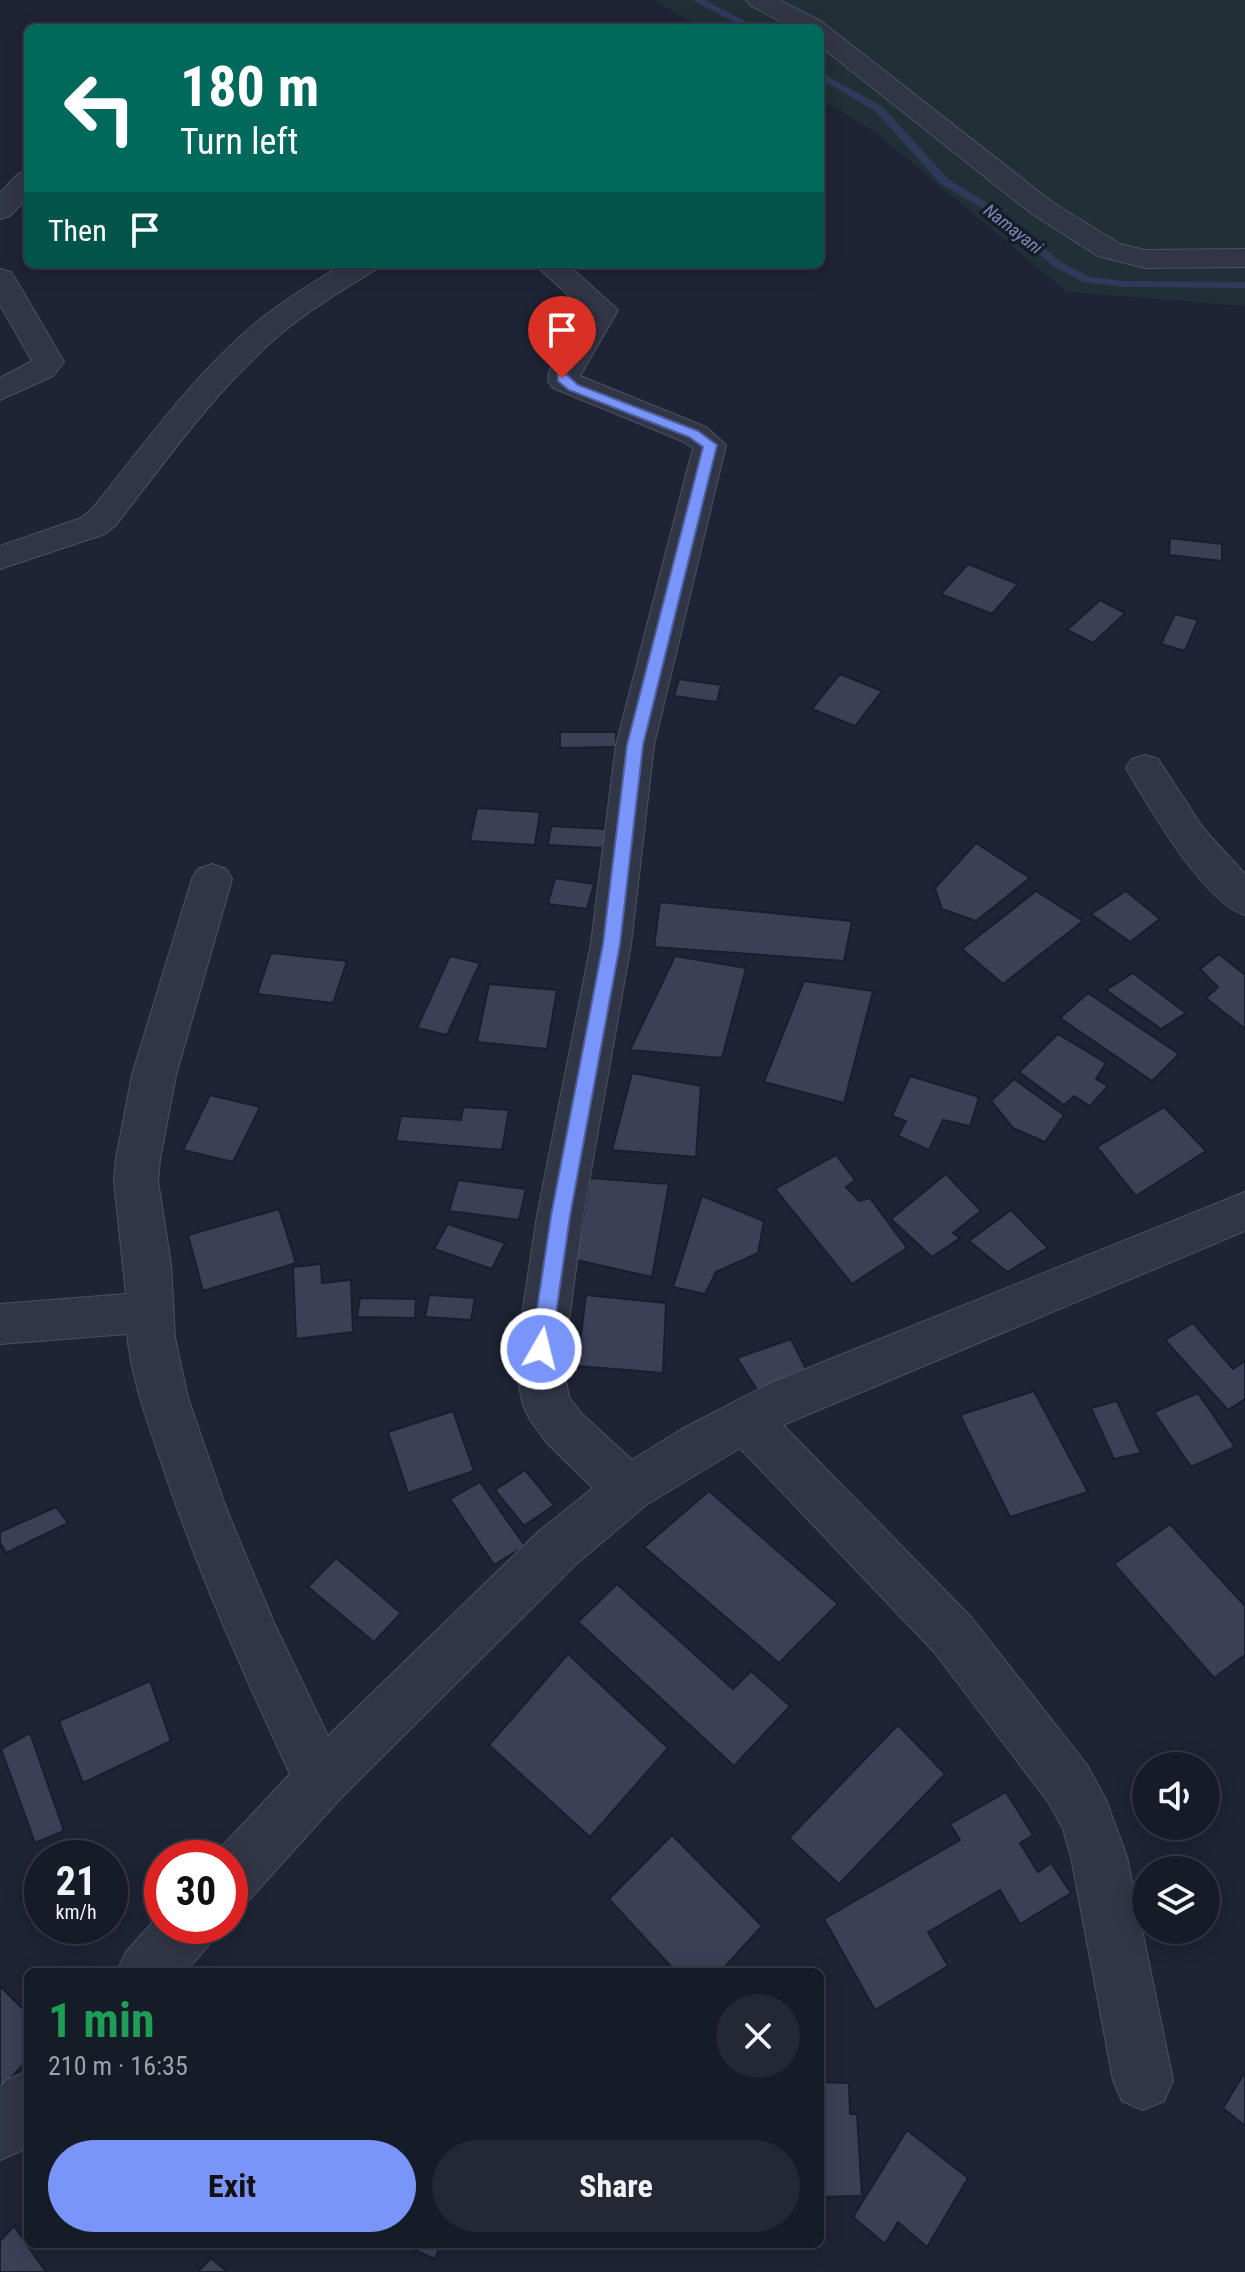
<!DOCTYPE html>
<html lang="en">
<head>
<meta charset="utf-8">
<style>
	:root { --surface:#161b28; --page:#232834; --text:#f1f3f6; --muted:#9ea1a8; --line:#353945; --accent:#7995fa }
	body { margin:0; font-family:"Roboto Condensed",sans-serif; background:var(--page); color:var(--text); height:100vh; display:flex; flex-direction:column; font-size:30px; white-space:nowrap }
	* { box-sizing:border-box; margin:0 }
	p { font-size:26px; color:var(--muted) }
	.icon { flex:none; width:44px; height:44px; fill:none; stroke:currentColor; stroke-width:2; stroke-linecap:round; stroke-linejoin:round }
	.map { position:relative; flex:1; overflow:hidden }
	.sheet { position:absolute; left:24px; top:1968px; width:800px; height:280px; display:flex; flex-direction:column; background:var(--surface); border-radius:12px; box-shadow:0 4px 20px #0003,0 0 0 2px var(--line) }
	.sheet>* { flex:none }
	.banner { position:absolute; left:24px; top:24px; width:800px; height:244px; border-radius:12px; box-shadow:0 4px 20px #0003,0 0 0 2px var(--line); background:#00695c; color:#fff; overflow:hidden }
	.buttons { position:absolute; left:1132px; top:1752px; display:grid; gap:16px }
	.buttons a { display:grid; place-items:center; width:88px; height:88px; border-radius:50%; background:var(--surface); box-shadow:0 4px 20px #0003,0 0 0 2px var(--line); font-size:40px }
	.speed { position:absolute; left:24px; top:1840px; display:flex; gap:16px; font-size:40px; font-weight:700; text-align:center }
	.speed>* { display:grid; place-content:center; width:104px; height:104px; border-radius:50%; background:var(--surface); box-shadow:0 4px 20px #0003,0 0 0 2px var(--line); line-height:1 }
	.speed small { font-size:20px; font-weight:400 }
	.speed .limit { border:12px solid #d22; background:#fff; color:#111 }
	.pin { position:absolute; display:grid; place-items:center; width:68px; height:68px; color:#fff; margin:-82px -34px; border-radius:50% 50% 50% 0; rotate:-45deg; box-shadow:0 0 8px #0007 }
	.pin .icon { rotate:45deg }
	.me { position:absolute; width:88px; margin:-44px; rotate:8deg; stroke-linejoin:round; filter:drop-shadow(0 0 6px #0008) }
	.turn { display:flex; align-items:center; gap:28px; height:168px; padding:0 24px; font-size:36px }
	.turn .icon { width:104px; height:104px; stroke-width:2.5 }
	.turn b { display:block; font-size:56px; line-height:68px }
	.then { display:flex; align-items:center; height:76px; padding:0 24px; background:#0003; gap:16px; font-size:30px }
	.round { display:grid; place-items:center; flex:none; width:84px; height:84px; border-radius:42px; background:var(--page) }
	.head { display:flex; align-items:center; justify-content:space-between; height:136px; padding:0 24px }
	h1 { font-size:48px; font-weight:700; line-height:60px; color:#1e9e55 }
	.action { display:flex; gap:16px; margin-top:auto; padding:16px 24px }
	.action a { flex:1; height:92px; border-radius:48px; background:var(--accent); color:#111; font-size:32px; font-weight:700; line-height:92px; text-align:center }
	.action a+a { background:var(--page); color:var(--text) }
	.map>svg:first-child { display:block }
	.green { fill:#203036 }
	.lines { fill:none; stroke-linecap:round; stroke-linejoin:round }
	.stream { fill:#2f3a5b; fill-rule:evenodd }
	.building { fill:#3a4157; stroke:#191e2c; stroke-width:2 }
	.minor-casing { stroke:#4c5161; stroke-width:2 }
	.minor { fill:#313646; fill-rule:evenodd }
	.route { fill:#7995fa; stroke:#4f61a2; stroke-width:2 }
	.labels { text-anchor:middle; stroke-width:7; stroke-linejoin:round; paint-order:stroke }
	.far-water-label { font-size:18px; font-style:italic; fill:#7a88b2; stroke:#171c2a }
</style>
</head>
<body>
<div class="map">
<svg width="1245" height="2272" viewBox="0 0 1245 2272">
	<rect width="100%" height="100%" fill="#1e2435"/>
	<polygon class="green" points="654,0 1245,0 1245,306 1067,292 874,131 820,99 820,28 701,28"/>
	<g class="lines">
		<g class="stream">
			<polygon points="692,0 704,0 759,28 746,28"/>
			<polygon points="820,72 883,107 949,180 1001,211 1061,262 1090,277 1125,281 1245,282 1245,288 1125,287 1083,282 1053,266 993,215 941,184 875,111 820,79"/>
		</g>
	</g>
	<g class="building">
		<polygon points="1170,538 1222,544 1222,561 1169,555"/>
		<polygon points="968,564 1018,584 992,614 941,594"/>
		<polygon points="1100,600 1125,613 1093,643 1067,630"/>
		<polygon points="1175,614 1198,620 1185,651 1161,644"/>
		<polygon points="840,674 882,691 855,726 812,709"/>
		<polygon points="679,679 721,685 717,702 674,696"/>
		<polygon points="560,732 616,732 616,747 560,748"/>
		<polygon points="477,808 540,812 535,845 470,841"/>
		<polygon points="551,826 606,829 603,848 548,845"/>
		<polygon points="976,843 1030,878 976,921 942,909 935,888"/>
		<polygon points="555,878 594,884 587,909 548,904"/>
		<polygon points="1036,891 1083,921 1003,984 962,949"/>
		<polygon points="1126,891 1160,919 1130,942 1091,914"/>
		<polygon points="660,902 852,921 844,961 654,947"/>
		<polygon points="271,953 347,961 333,1003 257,994"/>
		<polygon points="1219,954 1245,975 1245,1029 1206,998 1218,987 1200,969"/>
		<polygon points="450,956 480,963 447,1035 417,1028"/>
		<polygon points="675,956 746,968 722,1058 630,1050"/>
		<polygon points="1133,973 1186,1013 1161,1029 1106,990"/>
		<polygon points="804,981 873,991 844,1103 764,1082"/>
		<polygon points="489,984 557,990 547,1049 477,1042"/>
		<polygon points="1088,993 1179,1054 1152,1081 1060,1018"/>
		<polygon points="1058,1034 1106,1063 1096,1079 1108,1086 1090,1106 1074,1096 1064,1105 1019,1072"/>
		<polygon points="632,1073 701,1086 696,1157 612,1150"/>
		<polygon points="910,1076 979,1097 970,1126 943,1120 929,1150 898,1136 906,1121 892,1116"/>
		<polygon points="1014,1079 1064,1115 1045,1142 1013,1128 991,1101"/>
		<polygon points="210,1095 260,1107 233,1162 183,1150"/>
		<polygon points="463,1107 509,1110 502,1150 396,1141 401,1116 461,1120"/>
		<polygon points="1164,1107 1206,1151 1136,1196 1097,1147"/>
		<polygon points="836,1155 855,1180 846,1187 859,1201 870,1198 907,1248 852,1284 775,1189"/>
		<polygon points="946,1174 981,1211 953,1233 960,1238 932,1257 891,1219"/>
		<polygon points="590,1178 669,1184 652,1277 576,1260"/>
		<polygon points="458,1180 526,1189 519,1220 449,1211"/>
		<polygon points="702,1196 764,1221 758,1253 716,1272 705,1294 673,1287"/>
		<polygon points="279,1209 296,1263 203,1291 188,1235"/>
		<polygon points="1011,1210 1048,1248 1007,1272 969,1241"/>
		<polygon points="448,1224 505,1243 492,1269 434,1249"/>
		<polygon points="321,1264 322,1283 351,1280 353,1332 296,1339 293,1267"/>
		<polygon points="429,1295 475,1298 471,1320 425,1317"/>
		<polygon points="586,1295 666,1303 663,1373 577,1366"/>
		<polygon points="360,1298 416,1299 415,1318 357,1317"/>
		<polygon points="1193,1323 1233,1369 1245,1361 1245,1399 1228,1410 1165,1340"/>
		<polygon points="791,1339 806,1369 757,1390 737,1358"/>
		<polygon points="1034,1391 1088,1492 1010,1517 960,1415"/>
		<polygon points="1198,1393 1235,1447 1191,1467 1154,1412"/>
		<polygon points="1117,1401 1141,1453 1114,1459 1091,1408"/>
		<polygon points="453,1411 474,1471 408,1493 388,1432"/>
		<polygon points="525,1470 554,1505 524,1526 495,1490"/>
		<polygon points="480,1482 525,1546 494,1565 450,1499"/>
		<polygon points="709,1491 838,1604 779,1663 644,1547"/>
		<polygon points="56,1507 68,1523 6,1553 0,1542 0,1532"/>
		<polygon points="1170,1524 1245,1606 1245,1655 1214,1678 1114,1564"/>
		<polygon points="336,1558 401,1613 374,1642 308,1587"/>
		<polygon points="617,1584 733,1689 751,1671 790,1706 734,1766 578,1622"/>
		<polygon points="568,1654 668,1748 590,1837 489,1745"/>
		<polygon points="150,1681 171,1741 83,1783 59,1721"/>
		<polygon points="898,1725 945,1774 839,1884 789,1838"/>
		<polygon points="30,1733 64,1831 35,1843 1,1749"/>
		<polygon points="1006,1792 1033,1835 1020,1843 1038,1872 1051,1863 1071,1893 1020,1924 1000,1890 928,1932 948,1966 875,2010 824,1919 960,1840 950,1824"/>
		<polygon points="672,1835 762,1926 720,1972 676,1972 609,1899"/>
		<polygon points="0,1986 28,2014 28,2059 0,2090"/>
		<polygon points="1245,2072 1245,2126 1223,2108"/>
		<polygon points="820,2082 849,2083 850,2114 857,2114 862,2196 820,2197"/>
		<polygon points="907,2130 968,2178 927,2247 898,2222 885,2244 853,2217"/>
		<polygon points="14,2226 46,2272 0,2272 0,2241"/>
		<polygon points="401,2244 441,2244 435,2259"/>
		<polygon points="211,2258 227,2272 198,2272"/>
	</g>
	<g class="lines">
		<defs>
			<g id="minor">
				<polygon points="746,0 779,0 822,22 1052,202 1120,244 1145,250 1245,249 1245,267 1145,268 1098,256 1032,214 820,46 820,28 793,28 750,5"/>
				<polygon points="28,171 28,197 10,216 0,219 0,193 18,174"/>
				<path d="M343,264H379L375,270C341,291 307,311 277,337C215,391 167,459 116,525L105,534L0,569V546L81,518L92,509C144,445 193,375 257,322C284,300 314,282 343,264Z"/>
				<path d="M534,264H567L618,310L580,376L706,427L726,445L654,745L631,944L583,1216L565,1349V1376L569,1397L581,1413L632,1460L682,1429L771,1383L1245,1192V1231L783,1425L971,1617L1087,1765L1106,1800L1127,1857L1173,2080L1164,2101L1143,2110L1122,2101L1113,2080L1071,1857L1063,1829L1049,1803L935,1653L740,1448L646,1505L574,1566L340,1799L250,1899L230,1907V1858H211L290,1774C242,1670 195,1566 160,1458C146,1418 131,1376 127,1334L0,1344V1304L126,1294L114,1181L116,1159L132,1075L192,879L198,869L212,864L226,869L232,879L176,1075L160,1159L158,1181L171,1265L175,1338L188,1398L226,1508L274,1623L328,1736L538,1532L593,1488L547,1443L530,1420L523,1405L517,1376V1349L537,1216L591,944L616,745L693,448L682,441L553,388L548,381L549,371L587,312Z"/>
				<polygon points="0,269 11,272 15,278 64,362 53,376 0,400 0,378 32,361 0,305"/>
				<path d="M1145,755L1158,759L1203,828L1245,874V915C1203,902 1149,807 1126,768L1132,759Z"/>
				<polygon points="162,1912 162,1926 216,1926 208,1946 185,1972 117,1972 126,1952"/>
				<polygon points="28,2071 28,2144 21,2151 0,2160 0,2087 7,2080"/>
			</g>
		</defs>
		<use href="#minor" class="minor-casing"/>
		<use href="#minor" class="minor"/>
	</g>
	<polygon class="route" points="558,375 567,375 578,385 698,431 717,445 643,745 620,944 570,1216 551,1349 548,1355 541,1358 534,1355 531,1349 551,1216 603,944 627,745 703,447 689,437 569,390 558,381"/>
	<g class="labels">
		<g class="far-water-label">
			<text transform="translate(1013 229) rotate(38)" y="6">Namayani</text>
		</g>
	</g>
</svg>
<div class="buttons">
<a><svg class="icon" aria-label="sound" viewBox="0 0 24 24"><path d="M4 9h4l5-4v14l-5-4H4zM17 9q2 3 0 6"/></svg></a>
<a><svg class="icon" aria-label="layers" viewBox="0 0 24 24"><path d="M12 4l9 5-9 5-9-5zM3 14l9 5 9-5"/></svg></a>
</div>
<div class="speed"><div>21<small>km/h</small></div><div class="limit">30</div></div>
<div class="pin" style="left:562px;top:378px;background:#d93025"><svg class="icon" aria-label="arrive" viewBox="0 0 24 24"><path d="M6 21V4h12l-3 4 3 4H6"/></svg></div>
<svg class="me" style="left:541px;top:1349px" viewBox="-20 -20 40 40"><circle r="17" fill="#7995fa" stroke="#fff" stroke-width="3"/><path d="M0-11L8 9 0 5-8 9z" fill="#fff"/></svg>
<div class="banner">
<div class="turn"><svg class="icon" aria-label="left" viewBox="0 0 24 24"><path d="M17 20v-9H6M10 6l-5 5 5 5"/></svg><div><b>180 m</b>Turn left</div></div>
<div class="then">Then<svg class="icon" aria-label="arrive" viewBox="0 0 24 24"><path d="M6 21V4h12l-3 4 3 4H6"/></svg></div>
</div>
<section class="sheet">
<div class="head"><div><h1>1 min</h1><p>210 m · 16:35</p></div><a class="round"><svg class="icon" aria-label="close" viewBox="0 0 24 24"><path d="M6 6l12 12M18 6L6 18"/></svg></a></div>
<div class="action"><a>Exit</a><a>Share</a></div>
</section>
</div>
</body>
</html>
